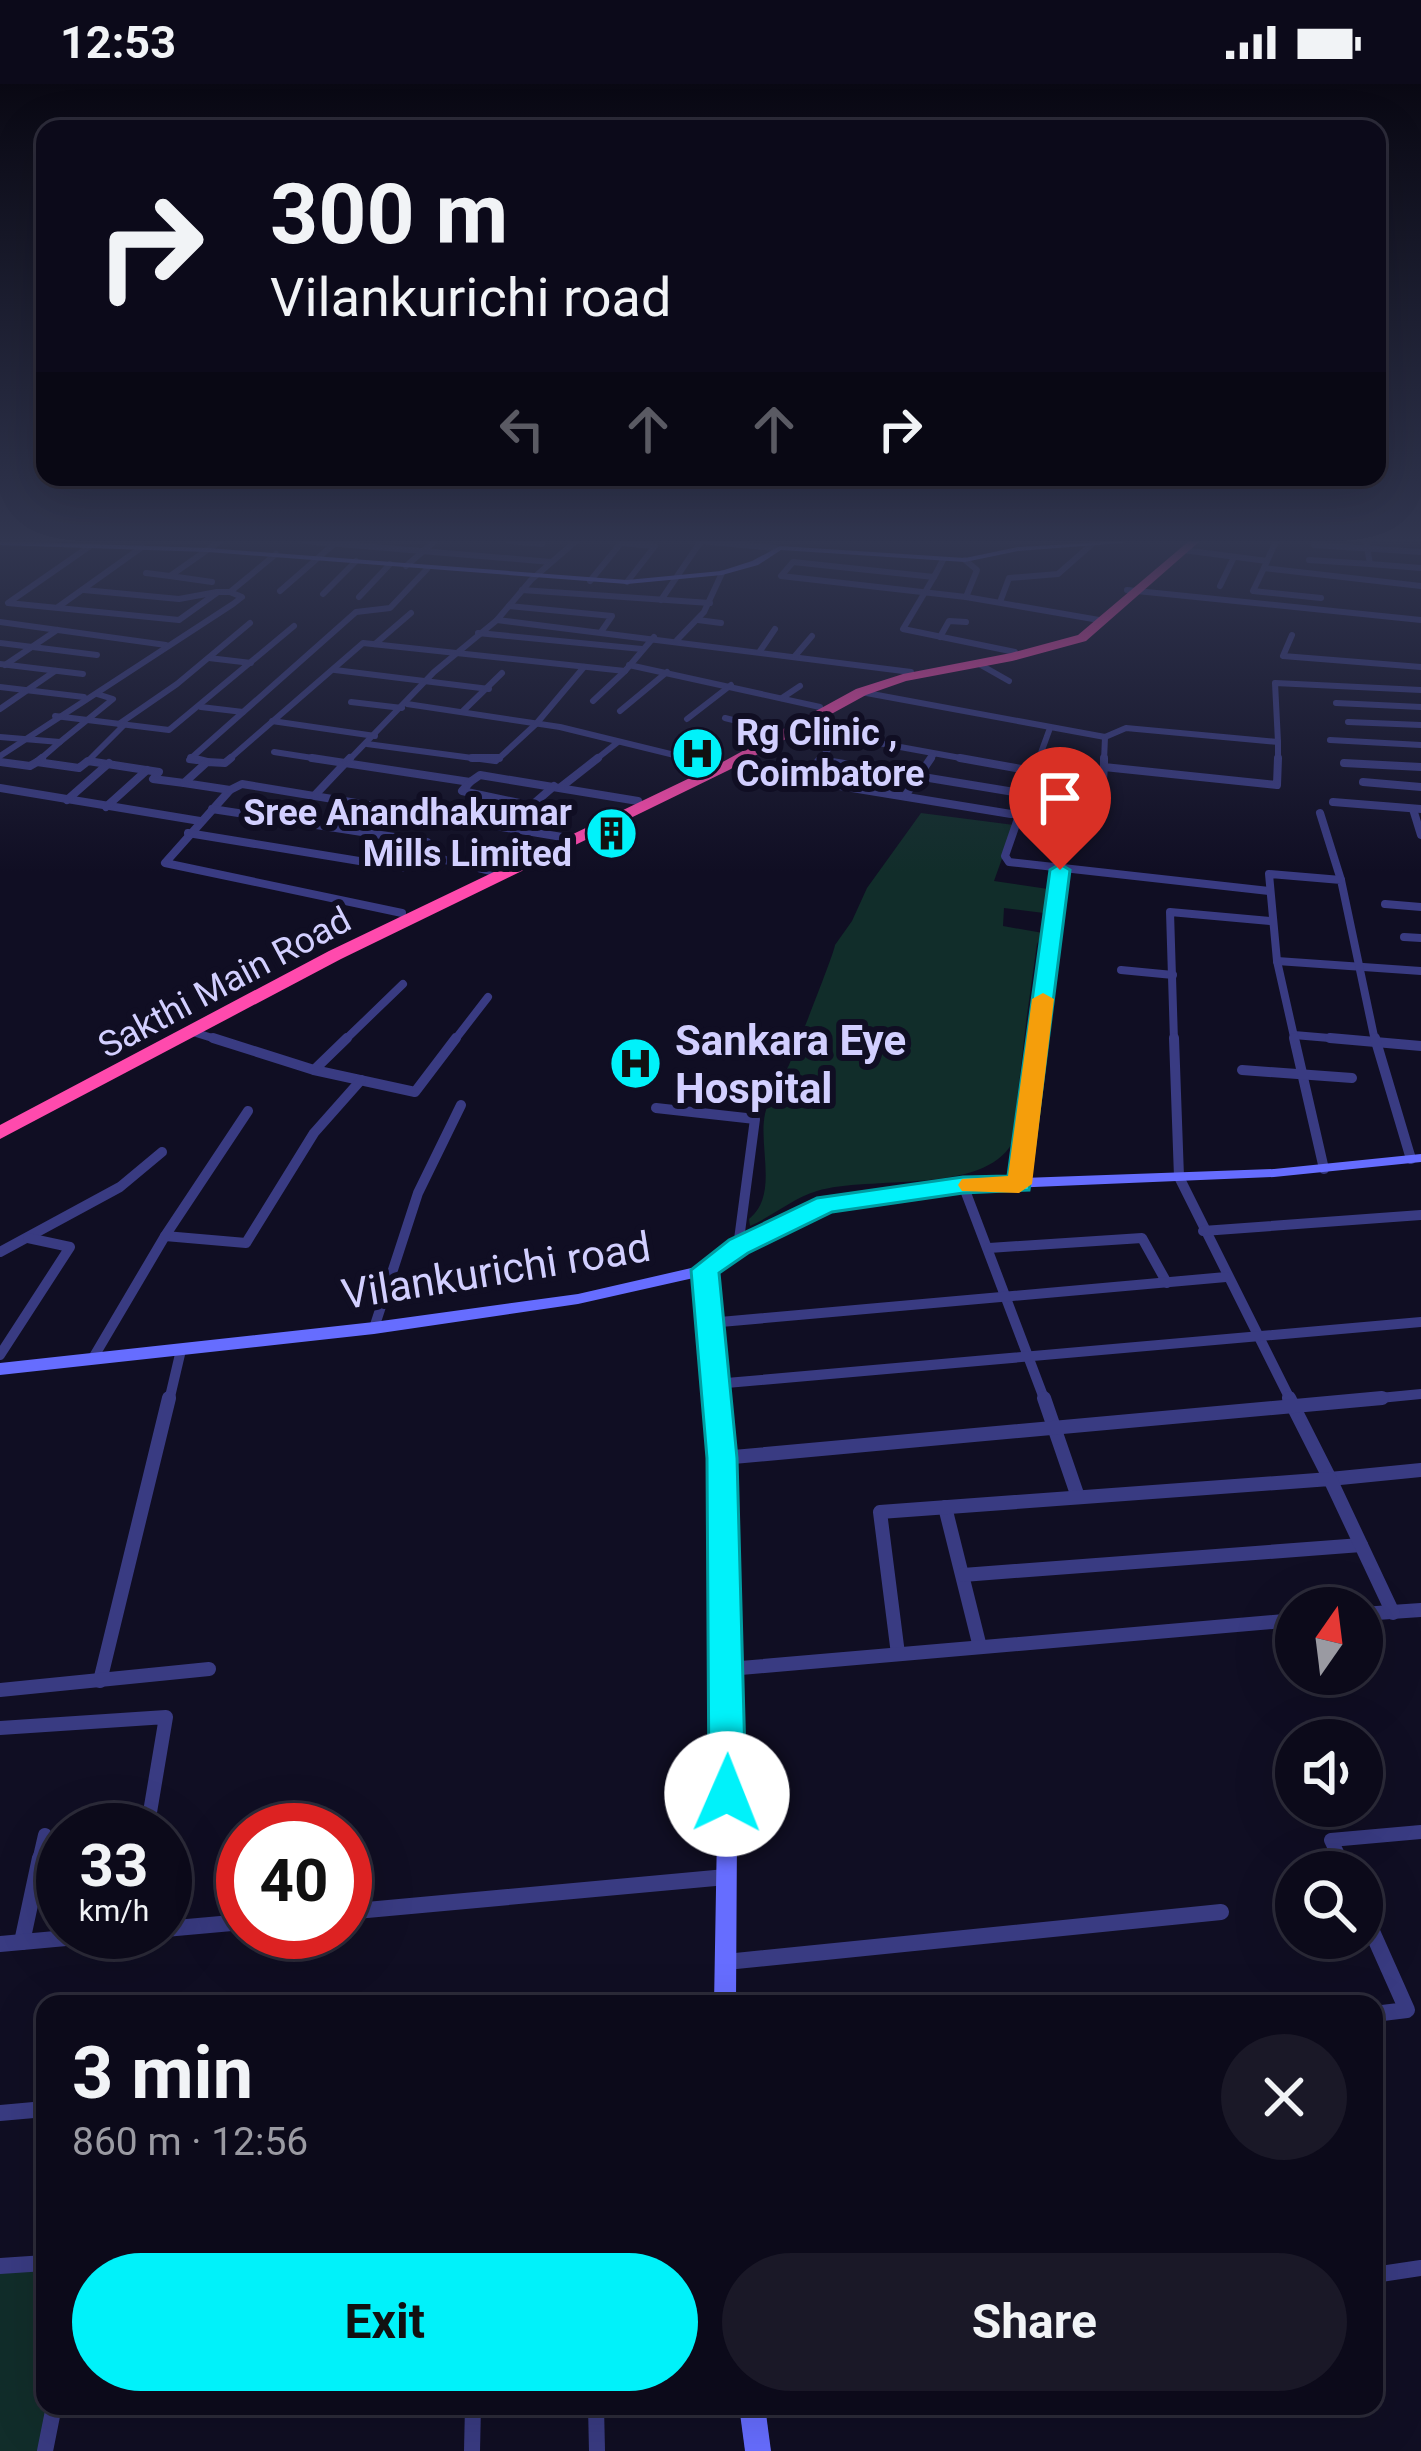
<!DOCTYPE html>
<html lang="en">
<head>
<meta charset="utf-8">
<style>
	:root { --surface:#0c0a1a; --page:#1a1827; --text:#f1f3f6; --muted:#9a9aa2; --line:#2c2b39; --accent:#00f2fa }
	body { margin:0; font-family:Roboto,sans-serif; background:var(--page); color:var(--text); height:100vh; display:flex; flex-direction:column; font-size:45px; white-space:nowrap }
	* { box-sizing:border-box; margin:0 }
	p { font-size:39px; color:var(--muted) }
	.icon { flex:none; width:66px; height:66px; fill:none; stroke:currentColor; stroke-width:2; stroke-linecap:round; stroke-linejoin:round }
	.map { position:relative; flex:1; overflow:hidden }
	.drawer { position:absolute; left:36px; top:1911px; width:1347px; height:420px; display:flex; flex-direction:column; background:var(--surface); border-radius:24px; box-shadow:0 12px 48px #0002,0 0 0 3px var(--line) }
	.drawer>* { flex:none }
	.banner { position:absolute; left:36px; top:36px; width:1350px; height:366px; border-radius:24px; box-shadow:0 12px 48px #0002,0 0 0 3px var(--line); background:#0c0a1a; color:var(--text); overflow:hidden }
	.needle { width:78px; rotate:14deg }
	.fabs { position:absolute; left:1275px; top:1503px; display:grid; gap:24px }
	.fabs a { display:grid; place-items:center; width:108px; height:108px; border-radius:50%; background:var(--surface); box-shadow:0 12px 48px #0002,0 0 0 3px var(--line); font-size:60px }
	.speed { position:absolute; left:36px; top:1719px; display:flex; gap:24px; font-size:60px; font-weight:700; text-align:center }
	.speed>* { display:grid; place-content:center; width:156px; height:156px; border-radius:50%; background:var(--surface); box-shadow:0 12px 48px #0002,0 0 0 3px var(--line); line-height:1 }
	.speed small { font-size:30px; font-weight:400 }
	.speed .limit { border:18px solid #d22; background:#fff; color:#111 }
	.pin { position:absolute; display:grid; place-items:center; width:102px; height:102px; color:#fff; margin:-123px -51px; border-radius:50% 50% 50% 0; rotate:-45deg; box-shadow:0 0 12px #0007 }
	.pin .icon { rotate:45deg }
	.me { position:absolute; width:132px; margin:-66px; rotate:1deg; stroke-linejoin:round; filter:drop-shadow(0 0 9px #0008) }
	.turn { display:flex; align-items:center; gap:42px; height:252px; padding:0 36px; font-size:54px }
	.turn .icon { width:156px; height:156px; stroke-width:2.5 }
	.turn b { display:block; font-size:84px; line-height:102px }
	.lanes { display:flex; align-items:center; height:114px; padding:0 36px; background:#0003; justify-content:center; gap:60px; direction:ltr }
	.lanes .off { opacity:.35 }
	.round { display:grid; place-items:center; flex:none; width:126px; height:126px; border-radius:63px; background:var(--page) }
	.summary { display:flex; align-items:center; justify-content:space-between; height:204px; padding:0 36px }
	h1 { font-size:72px; font-weight:700; line-height:90px }
	.primary-button { display:flex; gap:24px; margin-top:auto; padding:24px 36px }
	.primary-button a { flex:1; height:138px; border-radius:72px; background:var(--accent); color:#111; font-size:48px; font-weight:700; line-height:138px; text-align:center }
	.primary-button a+a { background:var(--page); color:var(--text) }
	.status { display:flex; justify-content:space-between; align-items:center; height:84px; padding:0 60px; background:var(--surface); direction:ltr }
	.status svg { height:33px; fill:currentColor }
	.map>svg:first-child { display:block }
	.green { fill:#112d2a }
	.lines { fill:none; stroke-linecap:round; stroke-linejoin:round }
	.street-far4 { stroke:#393b82; stroke-width:6 }
	.street-far3 { stroke:#393b82; stroke-width:8 }
	.street-far2 { stroke:#393b82; stroke-width:10 }
	.street-far1 { stroke:#393b82; stroke-width:14 }
	.street { stroke:#393b82; stroke-width:16 }
	.secondary { fill:#666dff; fill-rule:evenodd }
	.highway { fill:#ff4aad; fill-rule:evenodd }
	.route { fill:#00f2fa; stroke:#009da2; stroke-width:3 }
	.slow { fill:#f59e0b }
	.labels { text-anchor:middle; stroke-width:12; stroke-linejoin:round; paint-order:stroke }
	.far-poi-label { font-size:36px; font-weight:bold; fill:#d2cfff; stroke:#100e23; text-anchor:start }
	.far-street-label { font-size:36px; fill:#d2cfff; stroke:#100e23 }
	.poi-label { font-size:42px; font-weight:bold; fill:#d2cfff; stroke:#100e23; text-anchor:start }
	.street-label { font-size:42px; fill:#d2cfff; stroke:#100e23 }
</style>
</head>
<body>
<div class="status"><b>12:53</b><svg viewBox="0 0 49 12"><path d="M0 12V9h3v3zM5 12V6h3v6zM10 12V3h3v9zM15 12V0h3v12zM26 1h20v11H26zM47 4h2v5h-2z"/></svg></div>
<div class="map">
<svg width="1421" height="2367" viewBox="0 0 1421 2367">
	<rect width="100%" height="100%" fill="#100e23"/>
	<g class="green">
		<path d="M921,729L1014,741L994,797L1048,805L1044,829L1004,824L1003,842L1043,849L1037,860L1027,931L1012,1059C984,1111 869,1091 817,1107C793,1114 773,1132 750,1142L749,1135C779,1111 758,1063 765,1030C768,1014 782,996 789,981C796,966 835,867 835,861L852,837L867,804Z"/>
		<polygon points="45,2179 45,2322 51,2322 44,2367 0,2367 0,2182"/>
	</g>
	<g class="lines">
		<g class="street-far4">
			<polyline points="304,457 551,478"/>
			<polyline points="509,457 542,460"/>
			<polyline points="576,457 531,496 497,536 911,588"/>
			<polyline points="700,457 775,464"/>
			<polyline points="1366,457 1370,480 1421,484"/>
			<polyline points="1314,461 1421,468"/>
			<polyline points="90,462 8,519 179,536 218,508 230,508"/>
			<polyline points="1183,466 1267,477 1264,484 1421,502"/>
			<polyline points="943,476 934,493 793,478 781,492 966,513 1099,536"/>
			<polyline points="965,476 977,486 966,513"/>
			<polyline points="1309,476 1370,480"/>
			<polyline points="1267,477 1276,457"/>
			<polyline points="406,482 435,457"/>
			<polyline points="1264,484 1253,507 1321,514"/>
			<polyline points="146,489 170,492"/>
			<polyline points="934,493 903,545 1015,568"/>
			<polyline points="590,497 621,459 655,462 627,498"/>
			<polyline points="212,498 170,492 220,457"/>
			<polyline points="1220,502 1234,473"/>
			<polyline points="84,506 179,515 217,508"/>
			<polyline points="522,506 710,519"/>
			<polyline points="1127,506 1421,536"/>
			<polyline points="280,507 335,459"/>
			<polyline points="323,510 356,477"/>
			<polyline points="359,513 390,480"/>
			<polyline points="661,516 701,457"/>
			<polyline points="1000,518 1009,494 1058,490 1092,460"/>
			<polyline points="509,522 612,532 601,548"/>
			<polyline points="58,523 142,463"/>
			<polyline points="698,536 721,539"/>
			<polyline points="0,538 166,561"/>
			<polyline points="478,549 642,565"/>
			<polyline points="1292,551 1283,572 1421,583"/>
			<polyline points="940,553 949,537 966,538"/>
			<polyline points="677,556 704,528 722,489"/>
			<polyline points="0,559 97,571"/>
			<polyline points="375,560 411,529"/>
			<polyline points="760,567 775,545"/>
			<polyline points="795,572 812,552"/>
			<polyline points="209,574 251,579"/>
			<polyline points="0,580 83,590"/>
			<polyline points="979,580 1009,597"/>
			<polyline points="5,581 57,546"/>
			<polyline points="629,581 820,623"/>
			<polyline points="335,586 489,605"/>
			<polyline points="0,603 84,613"/>
			<polyline points="861,608 1105,653 1126,644 1278,658 1275,599 1421,606"/>
			<polyline points="782,614 800,602"/>
			<polyline points="593,617 625,587"/>
			<polyline points="351,618 402,624"/>
			<polyline points="1336,619 1421,623"/>
			<polyline points="407,620 560,643 699,677"/>
			<polyline points="201,623 243,628"/>
			<polyline points="0,625 55,587"/>
			<polyline points="463,627 502,589"/>
			<polyline points="620,627 667,588"/>
			<polyline points="55,632 169,646 294,542"/>
			<polyline points="725,634 777,647"/>
			<polyline points="687,635 731,601"/>
			<polyline points="272,637 375,652"/>
			<polyline points="1348,638 1421,641"/>
			<polyline points="119,640 177,600 250,539"/>
			<polyline points="796,644 977,677"/>
			<polyline points="0,653 60,658 38,677"/>
			<polyline points="1330,656 1421,661"/>
			<polyline points="60,658 113,615 97,610"/>
			<polyline points="367,660 495,677"/>
			<polyline points="274,668 332,677"/>
			<polyline points="0,672 233,520 242,513 230,508 276,470"/>
			<polyline points="820,676 825,677"/>
			<polyline points="88,677 124,641"/>
			<polyline points="197,677 189,676 356,528 390,524 427,485"/>
			<polyline points="227,677 363,559 625,587 654,553"/>
			<polyline points="348,677 434,588 497,536"/>
			<polyline points="496,677 536,640 584,583"/>
			<polyline points="594,677 618,658"/>
			<polyline points="819,677 838,653"/>
			<polyline points="929,677 934,670"/>
			<polyline points="1038,677 1050,644"/>
			<polyline points="1104,677 1105,653"/>
			<polyline points="1278,677 1278,658"/>
		</g>
		<g class="street-far3">
			<polyline points="42,674 37,678 79,684 88,677 159,688 153,695 184,699"/>
			<polyline points="191,674 207,678"/>
			<polyline points="231,674 225,679 207,678 184,699 230,706 165,779 402,829"/>
			<polyline points="312,674 470,698 480,691 638,717"/>
			<polyline points="472,674 499,674"/>
			<polyline points="687,674 712,680"/>
			<polyline points="821,674 803,696 1011,730"/>
			<polyline points="960,674 1027,686"/>
			<polyline points="1039,674 1005,772 1009,778 1269,807"/>
			<polyline points="1104,674 1104,683 1277,701 1278,674"/>
			<polyline points="820,676 1020,709"/>
			<polyline points="0,678 30,682 37,678"/>
			<polyline points="1344,679 1421,683"/>
			<polyline points="470,698 462,707 534,722"/>
			<polyline points="1363,698 1421,703"/>
			<polyline points="1030,699 1102,707 1104,683"/>
			<polyline points="561,703 598,674"/>
			<polyline points="0,704 200,737"/>
			<polyline points="230,706 242,700 562,753"/>
			<polyline points="315,711 350,674"/>
			<polyline points="905,712 931,674"/>
			<polyline points="67,716 109,679"/>
			<polyline points="1333,718 1421,725"/>
			<polyline points="106,723 147,686"/>
			<polyline points="212,725 427,758 416,769"/>
			<polyline points="1413,725 1421,751"/>
			<polyline points="1320,729 1341,796"/>
			<polyline points="507,743 554,702"/>
			<polyline points="188,749 402,784 416,769 491,787"/>
			<polyline points="1385,820 1421,823"/>
			<polyline points="1404,853 1421,854"/>
			<polyline points="1277,877 1421,887"/>
			<polyline points="1121,886 1173,891"/>
			<polyline points="193,948 222,957"/>
			<polyline points="1294,951 1365,957"/>
			<polyline points="344,957 403,900"/>
			<polyline points="454,957 488,913"/>
			<polyline points="1037,957 1059,786"/>
			<polyline points="1174,957 1170,828 1270,837"/>
			<polyline points="1295,957 1277,877 1269,790 1341,796 1375,957"/>
		</g>
		<g class="street-far2">
			<polyline points="213,954 314,986 415,1008 456,954"/>
			<polyline points="1174,954 1179,1093 1291,1317"/>
			<polyline points="1294,954 1324,1085"/>
			<polyline points="1330,954 1421,962"/>
			<polyline points="1375,954 1411,1075"/>
			<polyline points="314,986 347,954"/>
			<polyline points="1242,986 1352,994"/>
			<polyline points="656,1024 755,1035 738,1163"/>
			<polyline points="1019,1100 1038,954"/>
			<polyline points="963,1101 1045,1317"/>
			<polyline points="1203,1147 1421,1131"/>
			<polyline points="165,1152 246,1159 314,1049 361,996"/>
			<polyline points="989,1164 1142,1154 1167,1199"/>
			<polyline points="0,1168 120,1103 162,1068"/>
			<polyline points="709,1239 1226,1193"/>
			<polyline points="374,1244 418,1109 461,1021"/>
			<polyline points="0,1271 70,1163 28,1154"/>
			<polyline points="93,1274 165,1152 248,1027"/>
			<polyline points="715,1300 1421,1238"/>
			<polyline points="169,1317 181,1266"/>
			<polyline points="1349,1317 1421,1310"/>
		</g>
		<g class="street-far1">
			<polyline points="1044,1314 1077,1410"/>
			<polyline points="1289,1314 1330,1395 1421,1386"/>
			<polyline points="722,1374 1382,1314"/>
			<polyline points="945,1423 980,1563"/>
			<polyline points="963,1491 1361,1461"/>
			<polyline points="1362,1530 1421,1526"/>
			<polyline points="898,1570 880,1428 1330,1395 1393,1529"/>
			<polyline points="729,1585 1296,1536"/>
			<polyline points="100,1597 169,1314"/>
			<polyline points="0,1606 209,1585"/>
			<polyline points="0,1644 166,1633 147,1746"/>
			<polyline points="39,1777 45,1751"/>
			<polyline points="1341,1777 1331,1756 1421,1748"/>
		</g>
		<g class="street">
			<polyline points="1340,1774 1346,1788"/>
			<polyline points="1362,1825 1407,1926 1374,1930"/>
			<polyline points="345,1828 726,1793"/>
			<polyline points="165,1845 243,1838"/>
			<polyline points="22,1858 40,1774"/>
			<polyline points="0,1860 132,1848"/>
			<polyline points="726,1878 1221,1828"/>
			<polyline points="0,2029 45,2025"/>
			<polyline points="0,2182 45,2179"/>
			<polyline points="1374,2191 1421,2184"/>
			<polyline points="596,2322 597,2367"/>
			<polyline points="45,2367 54,2322"/>
			<polyline points="472,2367 473,2322"/>
		</g>
		<g class="secondary">
			<polygon points="0,457 208,464 627,496 721,487 752,477 780,462 965,474 1018,463 1126,457 1122,459 1018,467 965,478 781,466 758,481 722,491 627,500 208,468 0,461"/>
			<polygon points="1421,1070 1421,1078 1274,1093 963,1106 829,1124 743,1167 713,1188 730,1374 738,1577 736,1920 714,1920 720,1577 714,1374 698,1193 578,1220 374,1250 0,1291 0,1279 374,1238 578,1210 700,1182 733,1159 826,1115 963,1096 1274,1085"/>
			<polygon points="739,2322 765,2322 771,2367 745,2367"/>
		</g>
		<polygon class="highway" points="1189,457 1200,457 1086,557 1012,577 906,597 866,611 729,686 341,875 0,1055 0,1041 329,867 719,680 856,605 903,590 1011,569 1078,551"/>
	</g>
	<linearGradient id="sky" x2="0" y2="1"><stop stop-color="#090813"/><stop offset="0.58" stop-color="#313650"/><stop offset="1" stop-color="#313650" stop-opacity="0"/></linearGradient>
	<rect width="1421" height="788" fill="url(#sky)"/>
	<polygon class="route" points="1060,780 1070,786 1029,1106 963,1109 832,1128 748,1169 719,1189 737,1374 746,1710 740,1722 727,1727 714,1722 709,1710 707,1374 691,1186 729,1156 817,1114 963,1093 1008,1092 1050,786"/>
	<polygon class="slow" points="1043,909 1054,915 1032,1100 1019,1109 962,1107 958,1101 962,1095 1008,1092 1032,915"/>
	<defs>
		<symbol id="hospital-disc" viewBox="-11 -11 22 22"><circle r="9.5" fill="#00f2fa" stroke="#100e23"/><path d="M-5-5h3v3.5h4V-5h3V5h-3V1.5h-4V5h-3Z" fill="#111"/></symbol>
		<symbol id="building-disc" viewBox="-11 -11 22 22"><circle r="9.5" fill="#00f2fa" stroke="#100e23"/><path d="M-4-6H4V6H1V3H-1V6H-4ZM-2.5-4.3h1.7v1.8h-1.7ZM.8-4.3h1.7v1.8H.8ZM-2.5-1h1.7V.8h-1.7ZM.8-1h1.7V.8H.8Z" fill="#111"/></symbol>
	</defs>
	<g fill-rule="evenodd">
		<use href="#hospital-disc" x="668" y="640" width="59" height="59"/>
		<use href="#building-disc" x="582" y="720" width="59" height="59"/>
		<use href="#hospital-disc" x="606" y="950" width="59" height="59"/>
	</g>
	<g class="labels">
		<g class="far-poi-label">
			<text x="736" y="661">Rg Clinic ,<tspan x="736" dy="41">Coimbatore</tspan></text>
			<text x="572" y="741" text-anchor="end">Sree Anandhakumar<tspan x="572" dy="41">Mills Limited</tspan></text>
		</g>
		<g class="far-street-label">
			<text transform="translate(224 898) rotate(-28)" y="13">Sakthi Main Road</text>
		</g>
		<g class="poi-label">
			<text x="675" y="971">Sankara Eye<tspan x="675" dy="48">Hospital</tspan></text>
		</g>
		<g class="street-label">
			<text transform="translate(496 1186) rotate(-9)" y="15">Vilankurichi road</text>
		</g>
	</g>
</svg>
<div class="fabs">
<a><svg class="needle" viewBox="-14 -14 28 28"><path d="M0-13l5 13h-10z" fill="#e53935"/><path d="M0 13l5-13h-10z" fill="#9a9aa2"/></svg></a>
<a><svg class="icon" aria-label="sound" viewBox="0 0 24 24"><path d="M4 9h4l5-4v14l-5-4H4zM17 9q2 3 0 6"/></svg></a>
<a><svg class="icon" aria-label="search" viewBox="0 0 24 24"><circle cx="10" cy="10" r="6"/><path d="M15 15l6 6"/></svg></a>
</div>
<div class="speed"><div>33<small>km/h</small></div><div class="limit">40</div></div>
<div class="pin" style="left:1060px;top:786px;background:#d93025"><svg class="icon" aria-label="arrive" viewBox="0 0 24 24"><path d="M6 21V4h12l-3 4 3 4H6"/></svg></div>
<svg class="me" style="left:727px;top:1710px" viewBox="-20 -20 40 40"><circle r="19" fill="#fff"/><path d="M0-13L10 11 0 6-10 11z" fill="#00f2fa"/></svg>
<div class="banner">
<div class="turn"><svg class="icon" aria-label="right" viewBox="0 0 24 24"><path d="M7 20v-9h11M14 6l5 5-5 5"/></svg><div><b>300 m</b>Vilankurichi road</div></div>
<div class="lanes"><svg class="icon off" aria-label="left" viewBox="0 0 24 24"><path d="M17 20v-9H6M10 6l-5 5 5 5"/></svg><svg class="icon off" aria-label="ahead" viewBox="0 0 24 24"><path d="M12 20V5M6 11l6-6 6 6"/></svg><svg class="icon off" aria-label="ahead" viewBox="0 0 24 24"><path d="M12 20V5M6 11l6-6 6 6"/></svg><svg class="icon" aria-label="right" viewBox="0 0 24 24"><path d="M7 20v-9h11M14 6l5 5-5 5"/></svg></div>
</div>
<section class="drawer">
<div class="summary"><div><h1>3 min</h1><p>860 m · 12:56</p></div><a class="round"><svg class="icon" aria-label="close" viewBox="0 0 24 24"><path d="M6 6l12 12M18 6L6 18"/></svg></a></div>
<div class="primary-button"><a>Exit</a><a>Share</a></div>
</section>
</div>
</body>
</html>
